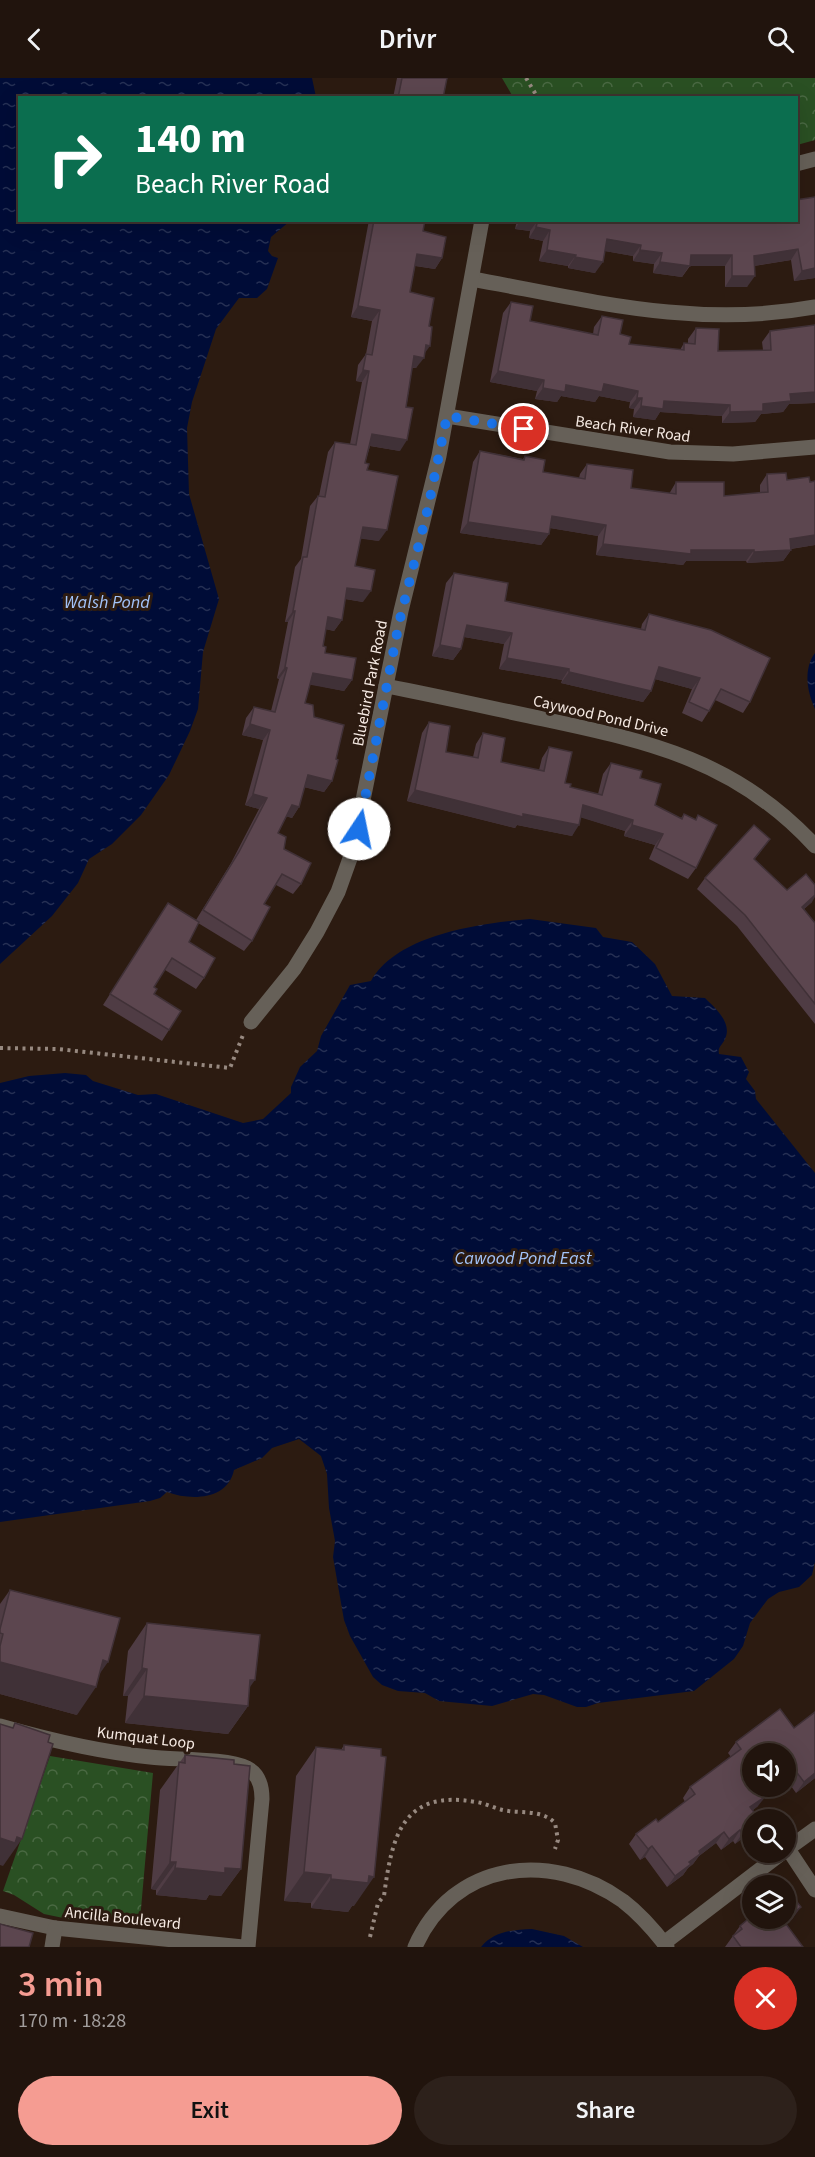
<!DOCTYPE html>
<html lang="en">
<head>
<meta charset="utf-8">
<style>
	:root { --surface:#21140d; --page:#2d211b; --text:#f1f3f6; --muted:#a29e9d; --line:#3e332e; --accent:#f59c92 }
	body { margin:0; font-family:"Source Sans 3",sans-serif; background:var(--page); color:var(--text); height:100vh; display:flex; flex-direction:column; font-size:22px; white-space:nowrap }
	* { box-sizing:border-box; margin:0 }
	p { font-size:20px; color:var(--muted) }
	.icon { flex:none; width:33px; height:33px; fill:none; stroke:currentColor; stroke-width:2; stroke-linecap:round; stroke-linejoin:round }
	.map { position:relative; height:1869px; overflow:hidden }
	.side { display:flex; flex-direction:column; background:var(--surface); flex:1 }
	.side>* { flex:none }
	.banner { position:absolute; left:18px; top:18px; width:780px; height:126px; border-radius:0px; box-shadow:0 6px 24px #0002,0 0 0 2px var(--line); background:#0b6e4f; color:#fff; overflow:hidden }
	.buttons { position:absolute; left:742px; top:1665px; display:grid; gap:12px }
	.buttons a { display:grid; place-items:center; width:54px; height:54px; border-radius:50%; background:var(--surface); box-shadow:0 6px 24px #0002,0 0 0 2px var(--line); font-size:30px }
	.pin { position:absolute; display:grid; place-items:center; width:51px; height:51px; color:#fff; margin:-26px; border:3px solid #fff; border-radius:50%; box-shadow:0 2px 6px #0007 }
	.me { position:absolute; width:66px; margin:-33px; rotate:11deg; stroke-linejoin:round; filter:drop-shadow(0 0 4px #0008) }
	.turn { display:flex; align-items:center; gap:21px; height:126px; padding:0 18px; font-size:27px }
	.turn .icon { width:78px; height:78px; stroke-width:2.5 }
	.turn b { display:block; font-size:42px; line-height:51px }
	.round { display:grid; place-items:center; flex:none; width:63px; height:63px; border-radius:32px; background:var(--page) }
	.headline { display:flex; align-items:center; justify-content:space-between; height:102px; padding:0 18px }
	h1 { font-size:36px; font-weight:600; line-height:45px; color:var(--accent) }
	.action { display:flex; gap:12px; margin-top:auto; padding:12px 18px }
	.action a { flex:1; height:69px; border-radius:36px; background:var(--accent); color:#111; font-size:24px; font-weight:600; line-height:69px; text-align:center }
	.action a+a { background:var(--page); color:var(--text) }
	header { display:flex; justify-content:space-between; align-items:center; height:78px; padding:0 18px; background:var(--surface); font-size:27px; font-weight:600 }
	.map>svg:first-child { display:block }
	.park { fill:url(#park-crowns) }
	.water { fill:url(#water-ripples) }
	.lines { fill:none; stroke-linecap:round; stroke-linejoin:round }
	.path { stroke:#978980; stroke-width:4; stroke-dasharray:3 4.5; stroke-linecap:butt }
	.minor { stroke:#666058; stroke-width:15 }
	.wall { fill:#4f3c44 }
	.shaded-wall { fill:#403137 }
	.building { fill:#5c464f; stroke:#403137; stroke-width:1.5 }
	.route { stroke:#1a73e8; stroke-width:10; stroke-dasharray:0 18 }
	.labels { text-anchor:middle; stroke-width:6; stroke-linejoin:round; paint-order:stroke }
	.street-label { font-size:16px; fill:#f6eae3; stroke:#2c1b11 }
	.water-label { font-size:18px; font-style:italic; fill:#a2c3f9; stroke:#2c1b11 }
</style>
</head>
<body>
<header><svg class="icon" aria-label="back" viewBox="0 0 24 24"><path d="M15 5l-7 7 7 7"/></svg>Drivr<svg class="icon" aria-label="search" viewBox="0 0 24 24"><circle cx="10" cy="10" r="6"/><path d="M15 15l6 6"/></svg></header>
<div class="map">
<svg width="815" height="1869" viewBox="0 0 815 1869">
	<defs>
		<pattern id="park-crowns" width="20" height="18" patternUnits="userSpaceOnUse" patternTransform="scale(1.5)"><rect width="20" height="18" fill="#2a5023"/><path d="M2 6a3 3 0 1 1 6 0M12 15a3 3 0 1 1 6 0" fill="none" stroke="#4a6943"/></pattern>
		<pattern id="water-ripples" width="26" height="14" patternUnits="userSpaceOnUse" patternTransform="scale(1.5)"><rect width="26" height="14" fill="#000c37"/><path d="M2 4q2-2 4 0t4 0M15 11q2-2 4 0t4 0" fill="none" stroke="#263054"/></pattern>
	</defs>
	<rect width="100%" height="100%" fill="#2c1b11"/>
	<g class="park">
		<polygon points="502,0 815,0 815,62 797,67 796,20 513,19"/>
		<polygon points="50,1678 153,1695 140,1842 97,1837 73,1842 44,1836 14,1817 3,1813"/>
	</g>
	<g class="water">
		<polygon points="0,0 312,0 316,19 20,20 20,142 290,143 271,159 268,173 272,178 278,180 267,211 257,220 239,220 216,251 192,324 187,350 189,416 219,521 203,574 198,631 190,653 169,697 141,737 112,766 89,781 78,805 52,838 0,886"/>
		<path d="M815,575V631C807,614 803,591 815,575Z"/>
		<path d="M530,841L596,850L603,859L632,864L655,886L672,918L705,920C716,931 734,946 724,963C720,969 718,970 719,976L741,979L749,994L746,1001L755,1013L756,1021L815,1095V1484L812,1497L799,1509L779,1514L768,1521L750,1545L743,1568L734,1581L694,1613L598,1625L586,1629H577L544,1617L533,1616L492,1628L439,1623L425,1615L398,1613L382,1607L373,1599L350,1558L344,1542L333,1479L335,1463L329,1430L327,1396L321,1378L299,1361L272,1370L262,1380L234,1392C228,1422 191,1423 167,1414L160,1420L150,1423L0,1444V1005L29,998L65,995L86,997L93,1003L138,1017L156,1016L243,1045L263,1041L291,1015V1009L300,989L317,973L321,958L350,907L371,903C397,856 482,845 530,841Z"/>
		<path d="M532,1851L564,1858L583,1869H481C494,1853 513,1852 532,1851Z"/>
	</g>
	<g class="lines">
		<g class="path">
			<polyline points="526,0 538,20"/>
			<polyline points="0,970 58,971 230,990 243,957"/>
			<path d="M370,1859L378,1825L384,1818C392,1758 402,1711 476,1724C485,1725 494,1730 503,1732C521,1736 541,1731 555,1745L558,1762L555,1771"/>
		</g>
		<g class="minor">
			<polyline points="796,86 815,81"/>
			<path d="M472,201C588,222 696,251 815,229"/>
			<polyline points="447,338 670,374 733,376 815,369"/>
			<path d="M386,608C438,618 491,630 543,641C651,664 737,683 815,768"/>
			<polyline points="251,944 294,891 317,854 338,814 353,772 401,533 439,378 482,142"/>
			<path d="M0,1648C49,1662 99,1674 150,1679C175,1682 226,1680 247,1690C259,1696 262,1708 262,1721L248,1869"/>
			<polyline points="788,1771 815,1812"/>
			<polyline points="786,1772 815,1751"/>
			<polyline points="0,1838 55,1850 243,1869"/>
			<polyline points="664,1865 783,1774"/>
			<polyline points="52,1869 55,1850"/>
			<path d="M415,1869C453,1783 550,1771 623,1823C640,1836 654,1852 667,1869"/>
		</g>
	</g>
	<g class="wall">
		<polygon points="397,0 447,0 443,20 393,20"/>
		<polygon points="815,119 815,200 794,203 791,182 754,188 747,209 725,209 725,188 690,188 682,199 653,195 654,186 633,183 633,178 605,173 595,195 568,190 568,188 539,183 543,163 529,160 530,153 515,151 517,142 796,142"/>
		<polygon points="369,142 425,142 423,153 442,180 435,191 415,188 410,214 424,275 416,290 412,290 400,373 370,368 365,385 379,463 360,460 355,488 363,524 345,521 342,542 334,553 326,551 323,568 325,575 352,602 344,613 310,606 305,625 314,639 336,681 332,703 324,714 304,709 299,729 292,740 286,738 278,755 284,771 301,806 293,816 276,807 264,826 252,863 244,873 198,845 189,864 204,900 196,911 165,892 154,909 154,916 169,952 162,963 103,927 168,825 196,842 231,785 259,731 245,727 263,662 242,657 246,640 254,629 271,633 279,601 277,600 288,544 285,544 295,489 301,481 310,428 318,418 319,418 328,374 335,364 350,366 362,304 356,303 358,287 366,276 372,243 351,239"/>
		<polygon points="511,224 530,243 593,256 594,249 602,238 629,266 680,272 684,265 688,265 688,261 696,250 718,273 763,272 762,264 770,253 815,325 789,326 783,334 761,336 755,344 722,345 722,338 660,334 655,342 633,339 634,331 629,330 630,324 599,318 595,324 561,318 557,324 535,321 537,313 490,304 503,235"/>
		<polygon points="480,373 523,381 525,378 543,394 579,400 580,396 587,386 631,410 669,416 676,404 724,418 760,415 760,407 767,396 787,402 815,467 791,471 791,472 783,483 747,485 746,483 686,483 683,487 596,477 598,458 550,450 549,456 541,467 460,455 473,384"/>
		<polygon points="454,495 505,523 641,551 642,546 649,536 750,624 743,635 715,622 709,633 702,644 682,635 692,611 655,601 651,613 643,624 561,605 562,602 499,591 504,566 464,559 461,571 453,582 432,578 446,505"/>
		<polygon points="429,644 446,674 473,679 476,666 483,655 501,684 539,692 542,680 549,669 565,705 570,709 598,716 603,696 611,685 640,700 655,727 681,740 684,736 695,742 698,737 696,790 688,801 649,781 655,767 624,758 625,753 581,739 572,758 517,747 515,750 407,723 422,655"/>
		<polygon points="762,772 754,782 787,812 812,824 804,831 815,845 815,946 737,848 697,811 705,800"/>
		<polygon points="10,1512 77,1637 0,1616 0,1526"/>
		<polygon points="147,1545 249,1610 248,1628 228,1656 125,1645 128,1618 123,1618 128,1573"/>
		<polygon points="780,1631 815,1700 796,1715 786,1701 786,1676 753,1676 758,1728 753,1732 753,1752 735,1766 733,1763 721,1772 716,1765 699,1778 693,1786 688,1790 683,1797 667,1809 645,1779 640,1782 629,1766 636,1756 658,1744 685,1724 683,1720 690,1709 731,1679 728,1675 736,1664"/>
		<polygon points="344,1667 354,1828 352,1828 348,1834 311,1830 311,1825 284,1823 296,1698 316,1669 341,1672"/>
		<polygon points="185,1677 234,1686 241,1791 221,1818 209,1817 206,1822 156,1817 156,1812 151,1811 160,1712"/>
		<polygon points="793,1840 786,1846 803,1869 725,1869 740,1848"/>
	</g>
	<g class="shaded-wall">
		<polygon points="521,142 538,142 530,153 515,151"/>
		<polygon points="536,149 550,152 543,163 529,160"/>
		<polygon points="607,161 641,167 633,178 599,172"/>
		<polygon points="798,171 791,182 747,189 754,178"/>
		<polygon points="547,172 576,177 568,188 539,183"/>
		<polygon points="640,172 662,175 654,186 633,183"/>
		<polygon points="417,176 442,180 435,191 410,187"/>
		<polygon points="691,177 732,177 725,188 689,188 682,199 653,195 660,184"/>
		<polygon points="575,179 603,184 595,195 568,190"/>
		<polygon points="815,190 815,200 794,203 802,193"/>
		<polygon points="732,198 755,198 747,209 725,209"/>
		<polygon points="358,228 380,232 372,243 351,239"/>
		<polygon points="426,267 430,268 422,279"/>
		<polygon points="414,278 424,280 416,290 407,289"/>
		<polygon points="363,292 369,293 362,304 356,303"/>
		<polygon points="498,293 544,302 537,313 490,304"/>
		<polygon points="604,306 638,313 630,324 599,318 595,324 561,318 557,324 535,321 543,310 566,307"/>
		<polygon points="815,314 815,325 789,326 783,334 761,336 755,344 722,345 730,334 763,326 790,316"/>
		<polygon points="637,320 642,320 634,331 629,330"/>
		<polygon points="664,323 730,327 722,338 660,334 655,342 633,339 641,328"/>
		<polygon points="372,356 407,362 400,373 365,367"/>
		<polygon points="552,438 606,447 598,458 544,449"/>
		<polygon points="468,444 549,456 541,467 460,455"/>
		<polygon points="363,449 387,452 379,463 355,460"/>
		<polygon points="815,457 815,467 783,472 790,461"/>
		<polygon points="603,466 691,472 754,472 746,483 686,483 683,487 596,477"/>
		<polygon points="791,472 783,483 747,485 754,474"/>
		<polygon points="347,510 371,513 363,524 340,520"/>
		<polygon points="293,533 295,533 288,544 285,544"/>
		<polygon points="328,539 342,542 334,553 320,550"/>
		<polygon points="467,547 512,555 504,566 459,558"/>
		<polygon points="440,567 461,571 453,582 432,578"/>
		<polygon points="507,580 569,591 562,602 499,591"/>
		<polygon points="285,589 287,590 279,601 277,600"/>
		<polygon points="659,589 700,600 692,611 651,600"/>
		<polygon points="569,594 651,613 643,624 561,605"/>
		<polygon points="313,595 352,602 344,613 306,606"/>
		<polygon points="250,646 270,652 263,662 242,657"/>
		<polygon points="308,697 332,703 324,714 300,708"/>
		<polygon points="415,712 523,736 579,747 572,758 517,747 515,750 407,723"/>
		<polygon points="253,716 267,720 259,731 245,727"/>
		<polygon points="292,727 299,729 292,740 285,738"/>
		<polygon points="583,727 633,742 625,753 576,738"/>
		<polygon points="632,747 663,756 655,767 624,758"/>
		<polygon points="815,817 815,819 812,824 794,840 802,829"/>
		<polygon points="103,1582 108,1584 91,1608 96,1609 77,1637 0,1616 0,1584"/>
		<polygon points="142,1590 147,1591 128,1618 123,1618"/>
		<polygon points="250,1602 255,1602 237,1627 248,1628 228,1656 125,1645 144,1618"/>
		<polygon points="815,1695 815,1700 796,1715 804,1704"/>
		<polygon points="766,1718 758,1728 743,1740 750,1729"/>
		<polygon points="753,1747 752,1753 735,1766 742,1756"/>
		<polygon points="740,1752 733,1763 721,1772 729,1761"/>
		<polygon points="724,1754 716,1765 699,1778 693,1786 688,1790 683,1797 667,1809 675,1798 699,1773"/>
		<polygon points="17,1759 22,1761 3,1788 0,1787 0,1760"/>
		<polygon points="652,1768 645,1779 640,1782 648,1771"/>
		<polygon points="170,1784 176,1784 156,1812 151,1811"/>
		<polygon points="175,1790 225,1790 241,1791 221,1818 209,1817 206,1822 156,1817"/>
		<polygon points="304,1794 331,1797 311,1825 284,1823"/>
		<polygon points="369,1798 374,1799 354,1828 352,1828 348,1834 311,1830 331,1801"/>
		<polygon points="801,1829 793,1840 776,1853 783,1842"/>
	</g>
	<g class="building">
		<polygon points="402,0 447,0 443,20 398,20"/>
		<polygon points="815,119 815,190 802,193 798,171 754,178 755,198 732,198 732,177 691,177 690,188 660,184 662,175 640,172 641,167 607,161 603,184 575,179 576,177 547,172 550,152 536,149 538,142 796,142 796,122"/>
		<polygon points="374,142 425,142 423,153 446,159 442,180 417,176 410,214 434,220 429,248 432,249 430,268 426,267 424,280 414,278 406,329 413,330 407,362 372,356 365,385 369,386 367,392 398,398 387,452 363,449 355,488 375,492 371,513 347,510 342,542 328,539 323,568 326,569 325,575 356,580 352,602 313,595 305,625 313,627 314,639 344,647 336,681 338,682 332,703 308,697 299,729 292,727 278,755 286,759 284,771 311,785 301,806 282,796 264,826 270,829 252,863 203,832 239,774 267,720 253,716 270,652 250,646 254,629 275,634 287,590 285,589 295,533 293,533 303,479 307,479 318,418 325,419 335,364 356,367 369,293 363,292 366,276 372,277 380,232 358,228"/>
		<polygon points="511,224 533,228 530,243 598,257 602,238 623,242 620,256 631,259 629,266 684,272 684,265 695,266 696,250 719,251 718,273 771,272 770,253 815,247 815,314 790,316 791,323 763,326 763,333 730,334 730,327 664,323 663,331 641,328 642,320 637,320 638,313 604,306 602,314 566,307 565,314 543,310 544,302 498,293"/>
		<polygon points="480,373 524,382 525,378 545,382 543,394 585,401 587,386 633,392 631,410 676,416 676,404 724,404 724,418 768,414 767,396 786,395 787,402 809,399 810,404 815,403 815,457 790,461 791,472 754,474 754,472 691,472 691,476 603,466 606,447 552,438 549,456 468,444"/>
		<polygon points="454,495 508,505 505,523 645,552 649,536 711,552 770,580 750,624 721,611 709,633 689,624 700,600 659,589 651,613 569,594 569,591 507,580 512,555 467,547 461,571 440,567"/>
		<polygon points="429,644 450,648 446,674 478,680 483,655 505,660 501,684 544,693 549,669 572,674 565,705 571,706 570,709 602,717 611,685 642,693 640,700 661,706 655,727 682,741 684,736 696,742 698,737 717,747 696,790 656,770 663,756 632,747 633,742 583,727 579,747 523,736 523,739 415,712"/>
		<polygon points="754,747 770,761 754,781 787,812 806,796 815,807 815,817 802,829 815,845 815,926 745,837 705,800"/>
		<polygon points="168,825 199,844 189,864 215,880 204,900 172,880 154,909 157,911 154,916 181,933 169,952 110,916"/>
		<polygon points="10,1512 120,1540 108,1584 103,1582 96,1609 0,1584 0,1568 3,1556 0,1555 0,1551"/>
		<polygon points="147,1545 260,1557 255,1602 250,1602 248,1628 144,1618 147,1591 142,1590"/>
		<polygon points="780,1631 794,1650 815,1634 815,1695 804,1704 786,1680 786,1676 753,1676 753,1708 759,1708 766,1718 750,1729 760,1742 753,1742 753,1747 742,1756 740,1752 729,1761 724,1754 699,1773 700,1776 689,1784 691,1786 675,1798 652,1768 648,1771 636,1756 656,1741 658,1744 695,1716 690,1709 741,1671 736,1664"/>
		<polygon points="15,1645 50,1657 48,1664 53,1666 22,1761 17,1759 15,1765 0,1760 0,1646 13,1650"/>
		<polygon points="344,1667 381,1671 381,1678 386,1679 374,1799 369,1798 368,1805 331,1801 331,1797 304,1794 316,1669 344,1672"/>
		<polygon points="185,1677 234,1682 234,1686 250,1688 241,1791 225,1790 225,1795 175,1790 176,1784 170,1784 179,1684 185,1685"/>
		<polygon points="787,1811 801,1829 786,1840 786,1812"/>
		<polygon points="753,1837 753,1840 786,1840 783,1842 803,1869 741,1869 733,1858 742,1851 740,1848"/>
		<polygon points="0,1846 33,1855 29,1869 0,1869"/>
	</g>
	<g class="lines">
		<polyline class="route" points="359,751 399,545 428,430 447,338 524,351"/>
	</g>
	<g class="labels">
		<g class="street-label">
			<text transform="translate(633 350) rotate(8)" y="6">Beach River Road</text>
			<text transform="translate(369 605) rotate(-79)" y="6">Bluebird Park Road</text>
			<text transform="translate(601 637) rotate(13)" y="6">Caywood Pond Drive</text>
			<text transform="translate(146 1659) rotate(7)" y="6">Kumquat Loop</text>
			<text transform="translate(123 1839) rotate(6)" y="6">Ancilla Boulevard</text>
		</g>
		<g class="water-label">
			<text x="107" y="530">Walsh Pond</text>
			<text x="523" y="1186">Cawood Pond East</text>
		</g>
	</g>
</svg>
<div class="buttons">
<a><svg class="icon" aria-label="sound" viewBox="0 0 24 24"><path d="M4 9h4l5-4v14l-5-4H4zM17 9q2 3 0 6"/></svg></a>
<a><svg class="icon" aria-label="search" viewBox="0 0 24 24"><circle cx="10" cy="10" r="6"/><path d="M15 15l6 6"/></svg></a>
<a><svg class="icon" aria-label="layers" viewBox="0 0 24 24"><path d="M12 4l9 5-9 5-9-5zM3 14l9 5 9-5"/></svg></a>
</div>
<div class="pin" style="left:524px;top:351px;background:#d93025"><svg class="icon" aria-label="arrive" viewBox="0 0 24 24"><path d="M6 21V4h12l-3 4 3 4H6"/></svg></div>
<svg class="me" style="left:359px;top:751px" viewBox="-20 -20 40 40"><circle r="19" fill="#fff"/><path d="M0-13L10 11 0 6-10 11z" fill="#1a73e8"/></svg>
<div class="banner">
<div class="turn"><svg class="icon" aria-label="right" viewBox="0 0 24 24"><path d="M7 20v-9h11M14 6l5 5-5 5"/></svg><div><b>140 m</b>Beach River Road</div></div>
</div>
</div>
<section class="side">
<div class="headline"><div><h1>3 min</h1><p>170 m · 18:28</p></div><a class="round" style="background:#d93025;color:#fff"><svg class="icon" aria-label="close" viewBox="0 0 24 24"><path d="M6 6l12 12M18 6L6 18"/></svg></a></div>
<div class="action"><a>Exit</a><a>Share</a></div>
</section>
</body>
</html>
